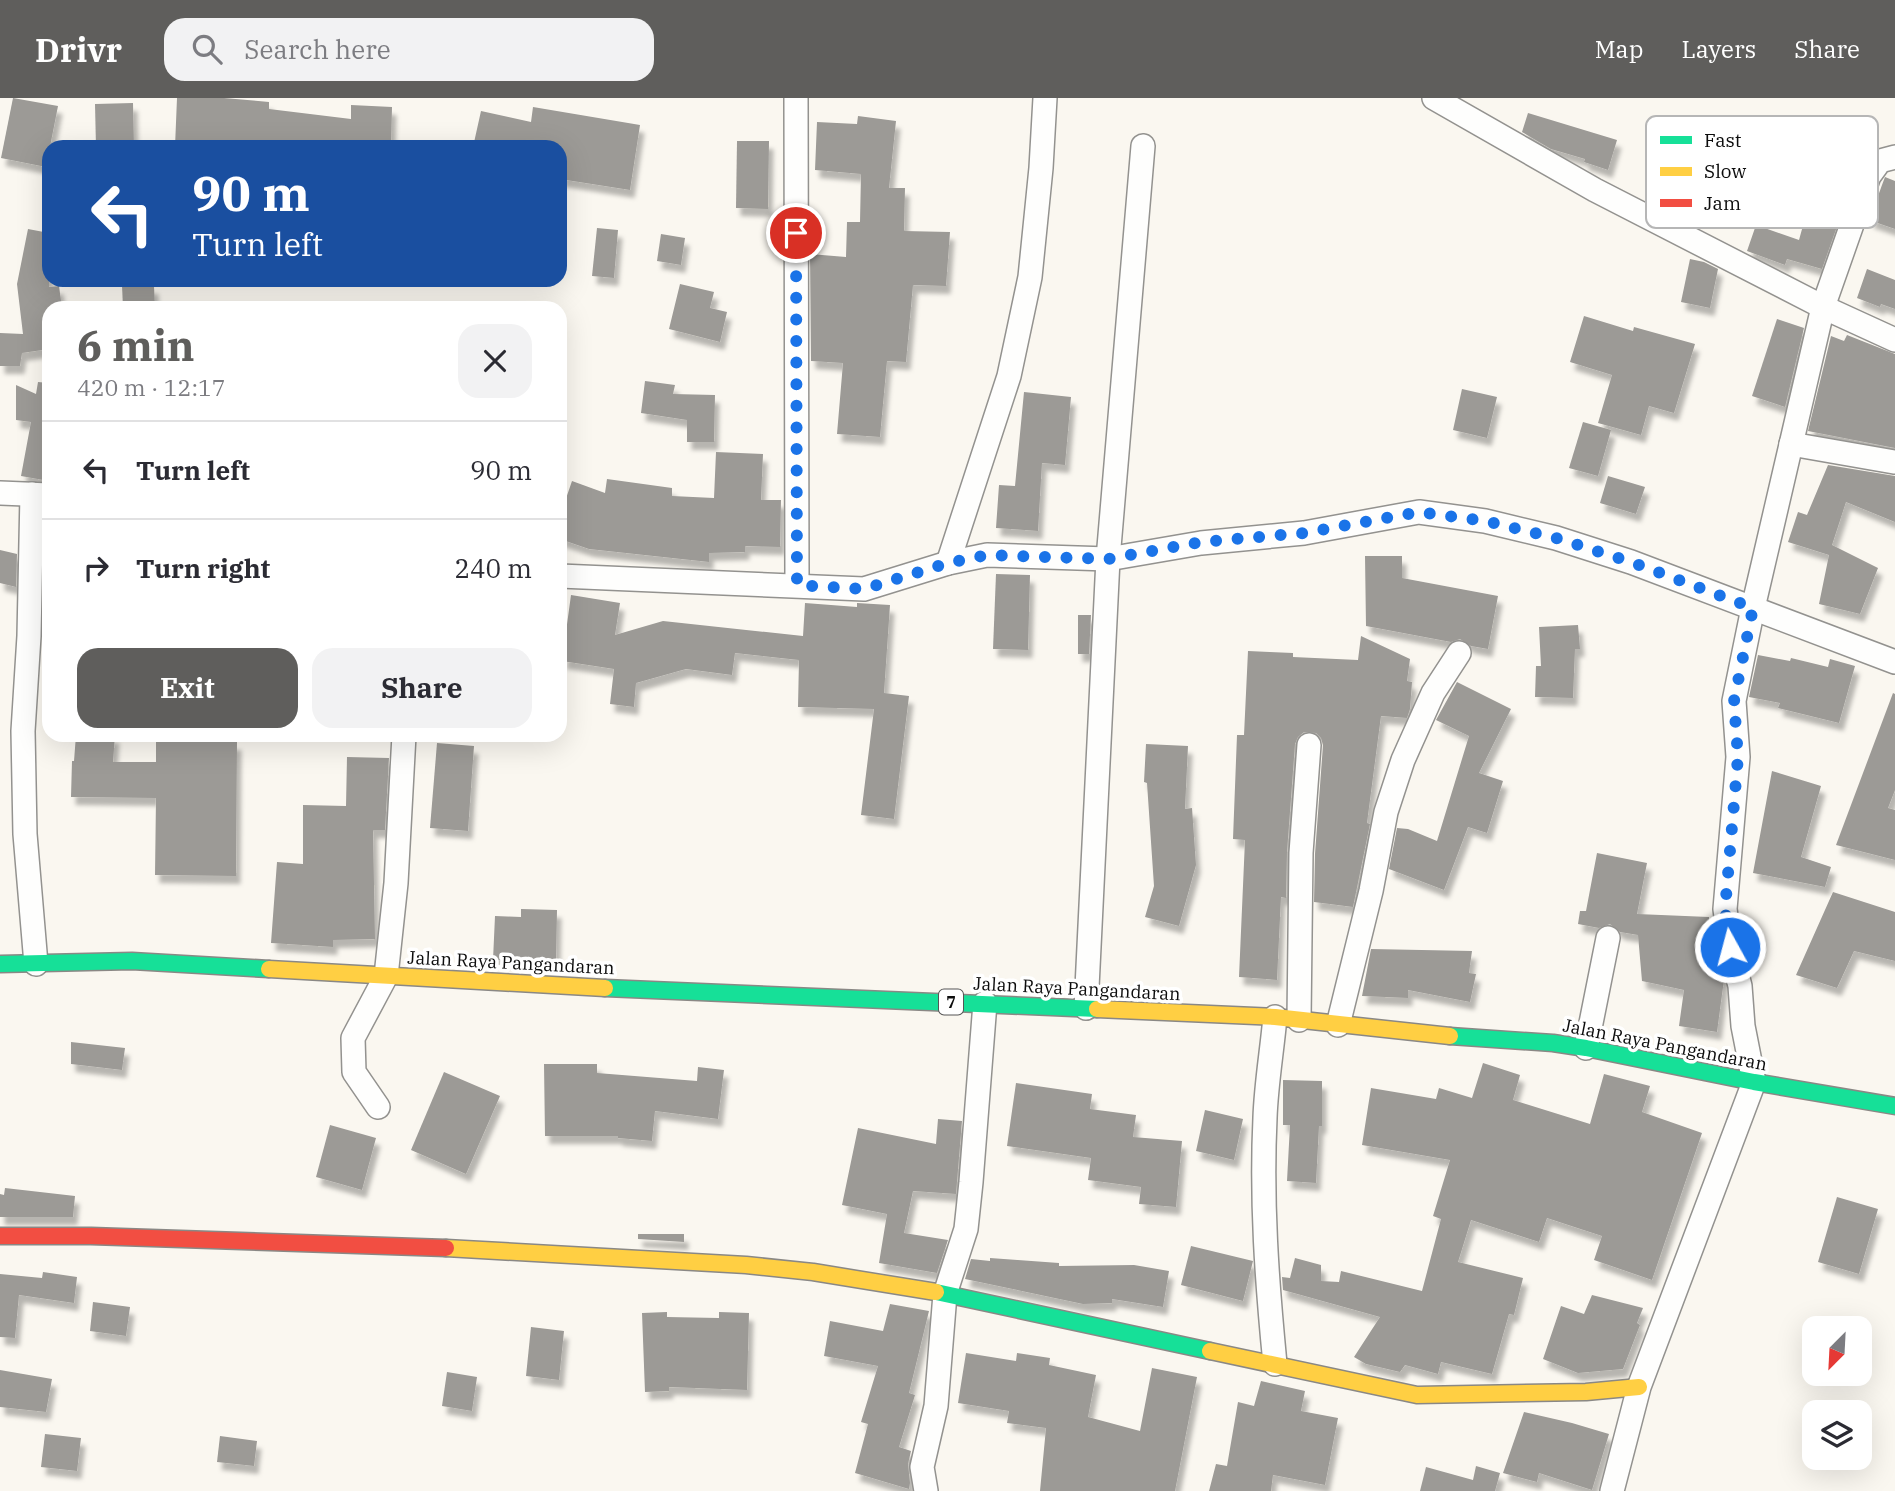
<!DOCTYPE html>
<html lang="en">
<head>
<meta charset="utf-8">
<style>
	:root { --surface:#fff; --page:#f2f2f3; --text:#2b2b33; --muted:#7c7c81; --line:#e1e1e2; --accent:#5f5e5c }
	body { margin:0; font-family:"IBM Plex Serif",serif; background:var(--page); color:var(--text); height:100vh; display:flex; flex-direction:column; font-size:26px; white-space:nowrap }
	* { box-sizing:border-box; margin:0 }
	p { font-size:23px; color:var(--muted) }
	.icon { flex:none; width:38px; height:38px; fill:none; stroke:currentColor; stroke-width:2; stroke-linecap:round; stroke-linejoin:round }
	.map { position:relative; flex:1; overflow:hidden }
	.panel { position:absolute; left:42px; top:203px; width:525px; height:441px; display:flex; flex-direction:column; background:var(--surface); border-radius:21px; box-shadow:0 7px 28px #0002 }
	.panel>* { flex:none }
	.banner { position:absolute; left:42px; top:42px; width:525px; height:147px; border-radius:21px; box-shadow:0 7px 28px #0002; background:#1a4fa0; color:#fff; overflow:hidden }
	.needle { width:46px; rotate:204deg }
	.controls { position:absolute; left:1802px; top:1218px; display:grid; gap:14px }
	.controls a { display:grid; place-items:center; width:70px; height:70px; border-radius:14px; background:var(--surface); box-shadow:0 7px 28px #0002; font-size:35px }
	.pin { position:absolute; display:grid; place-items:center; width:60px; height:60px; color:#fff; margin:-30px; border:4px solid #fff; border-radius:50%; box-shadow:0 2px 7px #0007 }
	.me { position:absolute; width:77px; margin:-38px; rotate:353deg; stroke-linejoin:round; filter:drop-shadow(0 0 5px #0008) }
	.turn { display:flex; align-items:center; gap:24px; height:147px; padding:0 35px; font-size:32px }
	.turn .icon { width:91px; height:91px; stroke-width:2.5 }
	.turn b { display:block; font-size:49px; line-height:60px }
	.round { display:grid; place-items:center; flex:none; width:74px; height:74px; border-radius:21px; background:var(--page) }
	.summary { display:flex; align-items:center; justify-content:space-between; height:119px; padding:0 35px }
	h1 { font-size:42px; font-weight:700; line-height:52px; color:var(--accent) }
	.button { display:flex; gap:14px; margin-top:auto; padding:14px 35px }
	.button a { flex:1; height:80px; border-radius:21px; background:var(--accent); color:#fff; font-size:28px; font-weight:700; line-height:80px; text-align:center }
	.button a+a { background:var(--page); color:var(--text) }
	ul { padding:0; list-style:none }
	li { display:flex; align-items:center; gap:21px; height:98px; padding:0 35px; border-top:2px solid var(--line) }
	li div { flex:1 }
	li b { display:block; font-size:26px }
	li em { font-style:normal }
	header { display:flex; align-items:center; gap:42px; box-sizing:border-box; height:98px; padding:0 35px; background:var(--accent); color:#fff }
	header strong { font-size:33px }
	nav { display:flex; gap:38px; margin-inline-start:auto; font-size:24px }
	.search { width:490px; height:63px; background:var(--page); display:flex; align-items:center; gap:18px; box-sizing:border-box; padding:0 24px; border-radius:21px; color:var(--muted); font-size:26px }
	.map>svg:first-child { display:block }
	.building { fill:#9c9a96; filter:url(#shadow) }
	.lines { fill:none; stroke-linecap:round; stroke-linejoin:round }
	.street-casing { stroke:#93928f; stroke-width:26 }
	.fast-casing { stroke:#8a8885; stroke-width:19 }
	.slow-casing { stroke:#8a8885; stroke-width:19 }
	.jam-casing { stroke:#8a8885; stroke-width:19 }
	.street { stroke:#fefefd; stroke-width:23 }
	.fast { stroke:#16e098; stroke-width:16 }
	.slow { stroke:#ffcf43; stroke-width:16 }
	.jam { stroke:#f24e42; stroke-width:16 }
	.route { stroke:#1a73e8; stroke-width:12; stroke-dasharray:0 21.6 }
	.labels { text-anchor:middle; stroke-width:7; stroke-linejoin:round; paint-order:stroke }
	.shield { fill:#fff; stroke:#555; stroke-width:2 }
	.shield-label { font-size:16px; font-weight:bold; fill:#0c0c0c }
	.street-label { font-size:18px; fill:#0c0c0c; stroke:#fff }
	.key { fill:#fff; stroke:#b6b6b6; stroke-width:2 }
	.key-label { font-size:19px; fill:#0c0c0c }
</style>
</head>
<body>
<header>
<strong>Drivr</strong>
<div class="search"><svg class="icon" aria-label="search" viewBox="0 0 24 24"><circle cx="10" cy="10" r="6"/><path d="M15 15l6 6"/></svg>Search here</div>
<nav><a>Map</a><a>Layers</a><a>Share</a></nav>
</header>
<div class="map">
<svg width="1895" height="1393" viewBox="0 0 1895 1393">
	<defs>
		<filter id="shadow"><feDropShadow dx="4.5" dy="8" stdDeviation="2" flood-color="#0004"/></filter>
	</defs>
	<rect width="100%" height="100%" fill="#faf7f0"/>
	<g class="building">
		<polygon points="13,0 58,8 46,69 1,60"/>
		<polygon points="177,0 224,0 269,4 269,11 351,21 351,7 392,9 391,49 175,49"/>
		<polygon points="133,5 134,49 96,49 95,6"/>
		<polygon points="533,9 640,27 630,92 560,81 560,49 473,49 481,13 531,24"/>
		<polygon points="1528,15 1617,42 1608,72 1584,64 1585,61 1551,51 1522,34"/>
		<polygon points="858,18 896,23 889,90 905,90 904,133 950,134 946,188 913,187 906,264 887,263 880,339 837,336 843,265 811,263 810,156 846,159 847,124 860,124 861,76 815,72 817,24 857,26"/>
		<polygon points="737,43 769,43 768,111 736,110"/>
		<polygon points="1819,56 1858,69 1822,171 1787,161 1785,167 1747,153 1756,127 1799,142 1815,84 1811,82"/>
		<polygon points="1885,79 1895,83 1895,131 1869,122"/>
		<polygon points="597,130 618,132 614,180 592,178"/>
		<polygon points="28,131 49,135 49,189 59,188 62,210 49,210 49,251 22,255 20,268 0,268 0,235 23,236 17,186"/>
		<polygon points="661,136 685,140 681,167 657,163"/>
		<polygon points="1690,161 1704,164 1718,171 1710,210 1681,204"/>
		<polygon points="1867,171 1895,182 1895,211 1881,206 1880,209 1857,200"/>
		<polygon points="680,186 714,194 710,210 727,214 720,244 669,231"/>
		<polygon points="122,187 154,188 155,210 123,210"/>
		<polygon points="1584,218 1633,233 1634,229 1695,246 1674,315 1649,308 1641,337 1598,325 1612,277 1570,264"/>
		<polygon points="1777,221 1804,230 1785,309 1752,298"/>
		<polygon points="1847,237 1895,256 1895,350 1808,333 1831,238 1844,243"/>
		<polygon points="645,283 675,287 673,296 715,297 714,344 687,344 687,322 641,315"/>
		<polygon points="38,284 49,285 49,383 21,378 31,324 16,322 16,287 36,296"/>
		<polygon points="1462,291 1497,299 1487,340 1453,332"/>
		<polygon points="1024,294 1071,299 1065,367 1042,365 1038,433 996,430 999,387 1015,388"/>
		<polygon points="1583,324 1611,332 1598,378 1569,370"/>
		<polygon points="716,354 763,356 761,402 781,402 780,449 745,448 745,454 709,455 709,464 589,451 560,441 560,418 572,383 605,395 607,381 672,390 672,398 714,400"/>
		<polygon points="1828,367 1895,378 1895,424 1846,404 1832,447 1878,470 1860,516 1819,506 1829,457 1788,444 1798,414 1807,417"/>
		<polygon points="1608,378 1645,389 1636,416 1600,405"/>
		<polygon points="0,452 17,456 16,489 0,485"/>
		<polygon points="1365,458 1402,458 1402,480 1498,498 1488,551 1471,548 1460,541 1451,544 1366,528"/>
		<polygon points="996,476 1030,477 1028,552 993,551"/>
		<polygon points="571,497 620,505 615,537 663,523 803,538 805,505 857,509 857,505 890,507 884,595 909,598 894,721 861,717 874,611 798,609 799,562 735,555 732,577 686,571 636,585 634,609 610,606 614,571 562,563"/>
		<polygon points="1078,517 1091,517 1089,556 1078,556"/>
		<polygon points="1578,527 1580,551 1575,551 1573,600 1535,599 1536,568 1541,568 1539,529"/>
		<polygon points="1361,538 1410,561 1407,583 1412,584 1410,611 1407,620 1381,618 1367,725 1370,726 1353,809 1314,804 1315,756 1323,647 1321,640 1316,635 1304,634 1298,639 1295,646 1287,754 1286,800 1281,799 1277,882 1239,879 1245,742 1233,741 1237,637 1244,637 1248,553 1293,555 1293,559 1358,562"/>
		<polygon points="1758,557 1790,563 1791,560 1828,569 1830,561 1855,568 1839,625 1778,610 1780,605 1749,599"/>
		<polygon points="1457,584 1511,611 1479,675 1503,683 1487,735 1468,729 1444,792 1389,771 1397,730 1408,731 1437,743 1469,638 1436,622"/>
		<polygon points="1893,595 1895,596 1895,692 1888,710 1895,712 1895,762 1836,747"/>
		<polygon points="76,637 115,637 113,664 156,664 156,642 237,644 236,778 155,777 156,700 71,699 72,663 74,663"/>
		<polygon points="437,645 474,648 468,733 430,730"/>
		<polygon points="1146,646 1188,648 1185,711 1192,710 1196,767 1179,828 1145,819 1154,788 1147,685 1144,684"/>
		<polygon points="347,659 389,660 385,732 373,732 375,841 333,842 333,849 271,845 277,764 303,766 303,707 346,708"/>
		<polygon points="1772,673 1821,688 1801,759 1831,769 1825,789 1753,775"/>
		<polygon points="1597,755 1647,765 1637,816 1709,819 1709,865 1720,867 1724,882 1717,934 1679,928 1684,892 1642,883 1638,837 1620,834 1610,826 1599,830 1578,826 1580,813 1586,813"/>
		<polygon points="1833,794 1895,814 1895,863 1854,853 1837,890 1796,877"/>
		<polygon points="521,811 557,812 556,863 493,862 495,818 521,819"/>
		<polygon points="1371,851 1472,853 1469,875 1476,876 1470,904 1408,892 1408,900 1362,898"/>
		<polygon points="71,944 125,950 122,972 71,966"/>
		<polygon points="1483,965 1520,977 1513,1002 1590,1026 1604,976 1650,988 1642,1014 1702,1035 1652,1182 1594,1162 1602,1138 1547,1120 1539,1144 1471,1122 1458,1164 1523,1180 1514,1217 1509,1216 1492,1276 1441,1264 1438,1276 1405,1267 1400,1274 1366,1266 1354,1259 1380,1219 1283,1192 1282,1179 1290,1180 1295,1160 1321,1167 1321,1183 1339,1184 1341,1173 1422,1193 1441,1121 1433,1118 1450,1062 1362,1047 1371,990 1436,1001 1439,990 1472,1000"/>
		<polygon points="544,966 597,966 597,975 697,983 698,969 724,972 718,1021 655,1013 652,1043 618,1040 618,1038 545,1038"/>
		<polygon points="444,974 500,998 466,1076 411,1052"/>
		<polygon points="1283,982 1322,983 1322,1028 1319,1028 1316,1085 1287,1083 1290,1027 1283,1027"/>
		<polygon points="1016,985 1092,996 1090,1011 1136,1017 1133,1039 1182,1043 1176,1109 1139,1106 1141,1089 1088,1082 1091,1060 1007,1048"/>
		<polygon points="1205,1012 1243,1021 1234,1062 1196,1053"/>
		<polygon points="938,1021 962,1023 956,1096 913,1093 904,1135 948,1142 937,1175 879,1165 887,1116 842,1107 858,1030 936,1046"/>
		<polygon points="330,1027 376,1040 362,1092 316,1079"/>
		<polygon points="5,1090 75,1098 73,1119 0,1119 0,1096 4,1097"/>
		<polygon points="1837,1099 1878,1111 1859,1176 1818,1164"/>
		<polygon points="638,1136 684,1136 684,1144 638,1141"/>
		<polygon points="1191,1148 1253,1163 1243,1203 1181,1187"/>
		<polygon points="990,1160 1059,1165 1059,1168 1134,1167 1169,1173 1163,1209 1112,1201 1112,1205 1083,1206 965,1181 971,1161 990,1163"/>
		<polygon points="43,1174 77,1179 74,1205 19,1197 15,1240 0,1239 0,1176 42,1180"/>
		<polygon points="1592,1197 1643,1210 1637,1225 1640,1227 1623,1271 1578,1275 1543,1261 1561,1208 1584,1216"/>
		<polygon points="93,1204 130,1209 126,1238 90,1233"/>
		<polygon points="890,1206 929,1213 909,1295 915,1297 899,1349 911,1353 908,1366 910,1385 909,1391 855,1375 868,1326 861,1324 878,1268 824,1258 830,1223 883,1233"/>
		<polygon points="667,1214 667,1219 719,1220 719,1214 749,1215 747,1292 669,1289 669,1293 645,1294 642,1215"/>
		<polygon points="531,1229 564,1233 559,1282 526,1278"/>
		<polygon points="966,1255 1016,1263 1017,1255 1050,1260 1049,1267 1096,1277 1088,1319 1140,1333 1152,1270 1197,1279 1175,1393 1040,1393 1046,1330 1007,1325 1009,1313 958,1305"/>
		<polygon points="0,1272 52,1281 46,1314 0,1309"/>
		<polygon points="447,1274 477,1279 472,1313 442,1308"/>
		<polygon points="1261,1283 1305,1293 1301,1313 1338,1320 1325,1387 1273,1377 1271,1393 1209,1393 1216,1366 1227,1368 1238,1304 1254,1308"/>
		<polygon points="1524,1314 1572,1325 1609,1336 1592,1392 1539,1375 1537,1384 1503,1375"/>
		<polygon points="45,1336 81,1340 77,1373 41,1369"/>
		<polygon points="220,1338 257,1343 254,1368 217,1364"/>
		<polygon points="1476,1368 1500,1375 1495,1393 1420,1393 1426,1369 1473,1382"/>
	</g>
	<g class="lines">
		<defs>
			<g id="street">
				<polyline points="796,0 797,487"/>
				<polyline points="1434,0 1595,92 1823,209 1895,242"/>
				<polyline points="1791,346 1894,364"/>
				<polyline points="0,395 49,397"/>
				<polyline points="32,396 29,538 23,633 25,736 36,866"/>
				<polyline points="948,465 1009,278 1030,179 1041,70 1045,0"/>
				<polyline points="560,478 864,491 948,465 987,457 1108,461 1201,445 1304,435 1419,414 1485,423 1556,440 1631,464 1895,564"/>
				<polyline points="1086,910 1108,461 1143,48"/>
				<path d="M1275,919C1272,953 1266,987 1265,1020C1261,1103 1267,1184 1275,1266"/>
				<polyline points="1299,922 1301,755 1309,647"/>
				<polyline points="1338,927 1371,793 1386,714 1403,662 1433,595 1459,555"/>
				<polyline points="1586,950 1608,840"/>
				<polyline points="378,1009 354,974 353,940 386,878 396,785 404,637"/>
				<polyline points="926,1393 922,1369 936,1308 945,1196 966,1131 971,1084 985,905"/>
				<polyline points="1612,1393 1639,1289 1754,984 1743,928 1740,888 1730,849 1725,811 1738,659 1734,603 1753,510 1823,209 1869,78 1880,63 1895,59"/>
			</g>
			<g id="fast">
				<polyline points="0,866 132,863 269,871"/>
				<polyline points="605,890 1097,911"/>
				<polyline points="1450,938 1553,945 1586,950 1754,984 1895,1008"/>
				<polyline points="936,1194 1210,1253"/>
			</g>
			<g id="slow">
				<polyline points="269,871 605,890"/>
				<polyline points="1097,911 1275,919 1450,938"/>
				<polyline points="446,1150 746,1167 813,1174 936,1194"/>
				<polyline points="1210,1253 1417,1297 1586,1294 1639,1289"/>
			</g>
			<polyline id="jam" points="0,1138 91,1138 446,1150"/>
		</defs>
		<use href="#street" class="street-casing"/>
		<use href="#fast" class="fast-casing"/>
		<use href="#slow" class="slow-casing"/>
		<use href="#jam" class="jam-casing"/>
		<use href="#street" class="street"/>
		<use href="#fast" class="fast"/>
		<use href="#slow" class="slow"/>
		<use href="#jam" class="jam"/>
	</g>
	<g class="lines">
		<polyline class="route" points="796,135 797,487 864,491 948,465 987,457 1108,461 1201,444 1304,435 1419,414 1485,423 1556,440 1631,464 1753,510 1734,603 1738,659 1725,811 1730,849"/>
	</g>
	<g class="labels">
		<rect class="shield" x="939" y="891.5" width="24" height="25" rx="5"/>
		<g class="shield-label">
			<text x="951" y="910">7</text>
		</g>
		<g class="street-label">
			<text transform="translate(511 865) rotate(3)" y="6">Jalan Raya Pangandaran</text>
			<text transform="translate(1077 891) rotate(3)" y="6">Jalan Raya Pangandaran</text>
			<text transform="translate(1665 947) rotate(11)" y="6">Jalan Raya Pangandaran</text>
		</g>
	</g>
	<rect x="1646" y="18" width="232" height="112" rx="10" class="key"/>
	<rect x="1660" y="38" width="32" height="8" fill="#16e098"/>
	<rect x="1660" y="69" width="32" height="9" fill="#ffcf43"/>
	<rect x="1660" y="101" width="32" height="8" fill="#f24e42"/>
	<g class="key-label">
		<text x="1704" y="49">Fast</text>
		<text x="1704" y="80">Slow</text>
		<text x="1704" y="112">Jam</text>
	</g>
</svg>
<div class="controls">
<a><svg class="needle" viewBox="-14 -14 28 28"><path d="M0-13l5 13h-10z" fill="#e53935"/><path d="M0 13l5-13h-10z" fill="#7c7c81"/></svg></a>
<a><svg class="icon" aria-label="layers" viewBox="0 0 24 24"><path d="M12 4l9 5-9 5-9-5zM3 14l9 5 9-5"/></svg></a>
</div>
<div class="pin" style="left:796px;top:135px;background:#d93025"><svg class="icon" aria-label="arrive" viewBox="0 0 24 24"><path d="M6 21V4h12l-3 4 3 4H6"/></svg></div>
<svg class="me" style="left:1730px;top:849px" viewBox="-20 -20 40 40"><circle r="17" fill="#1a73e8" stroke="#fff" stroke-width="3"/><path d="M0-11L8 9 0 5-8 9z" fill="#fff"/></svg>
<div class="banner">
<div class="turn"><svg class="icon" aria-label="left" viewBox="0 0 24 24"><path d="M17 20v-9H6M10 6l-5 5 5 5"/></svg><div><b>90 m</b>Turn left</div></div>
</div>
<section class="panel">
<div class="summary"><div><h1>6 min</h1><p>420 m · 12:17</p></div><a class="round"><svg class="icon" aria-label="close" viewBox="0 0 24 24"><path d="M6 6l12 12M18 6L6 18"/></svg></a></div>
<ul>
<li><svg class="icon" aria-label="left" viewBox="0 0 24 24"><path d="M17 20v-9H6M10 6l-5 5 5 5"/></svg><div><b>Turn left</b></div><em>90 m</em></li>
<li><svg class="icon" aria-label="right" viewBox="0 0 24 24"><path d="M7 20v-9h11M14 6l5 5-5 5"/></svg><div><b>Turn right</b></div><em>240 m</em></li>
</ul>
<div class="button"><a>Exit</a><a>Share</a></div>
</section>
</div>
</body>
</html>
